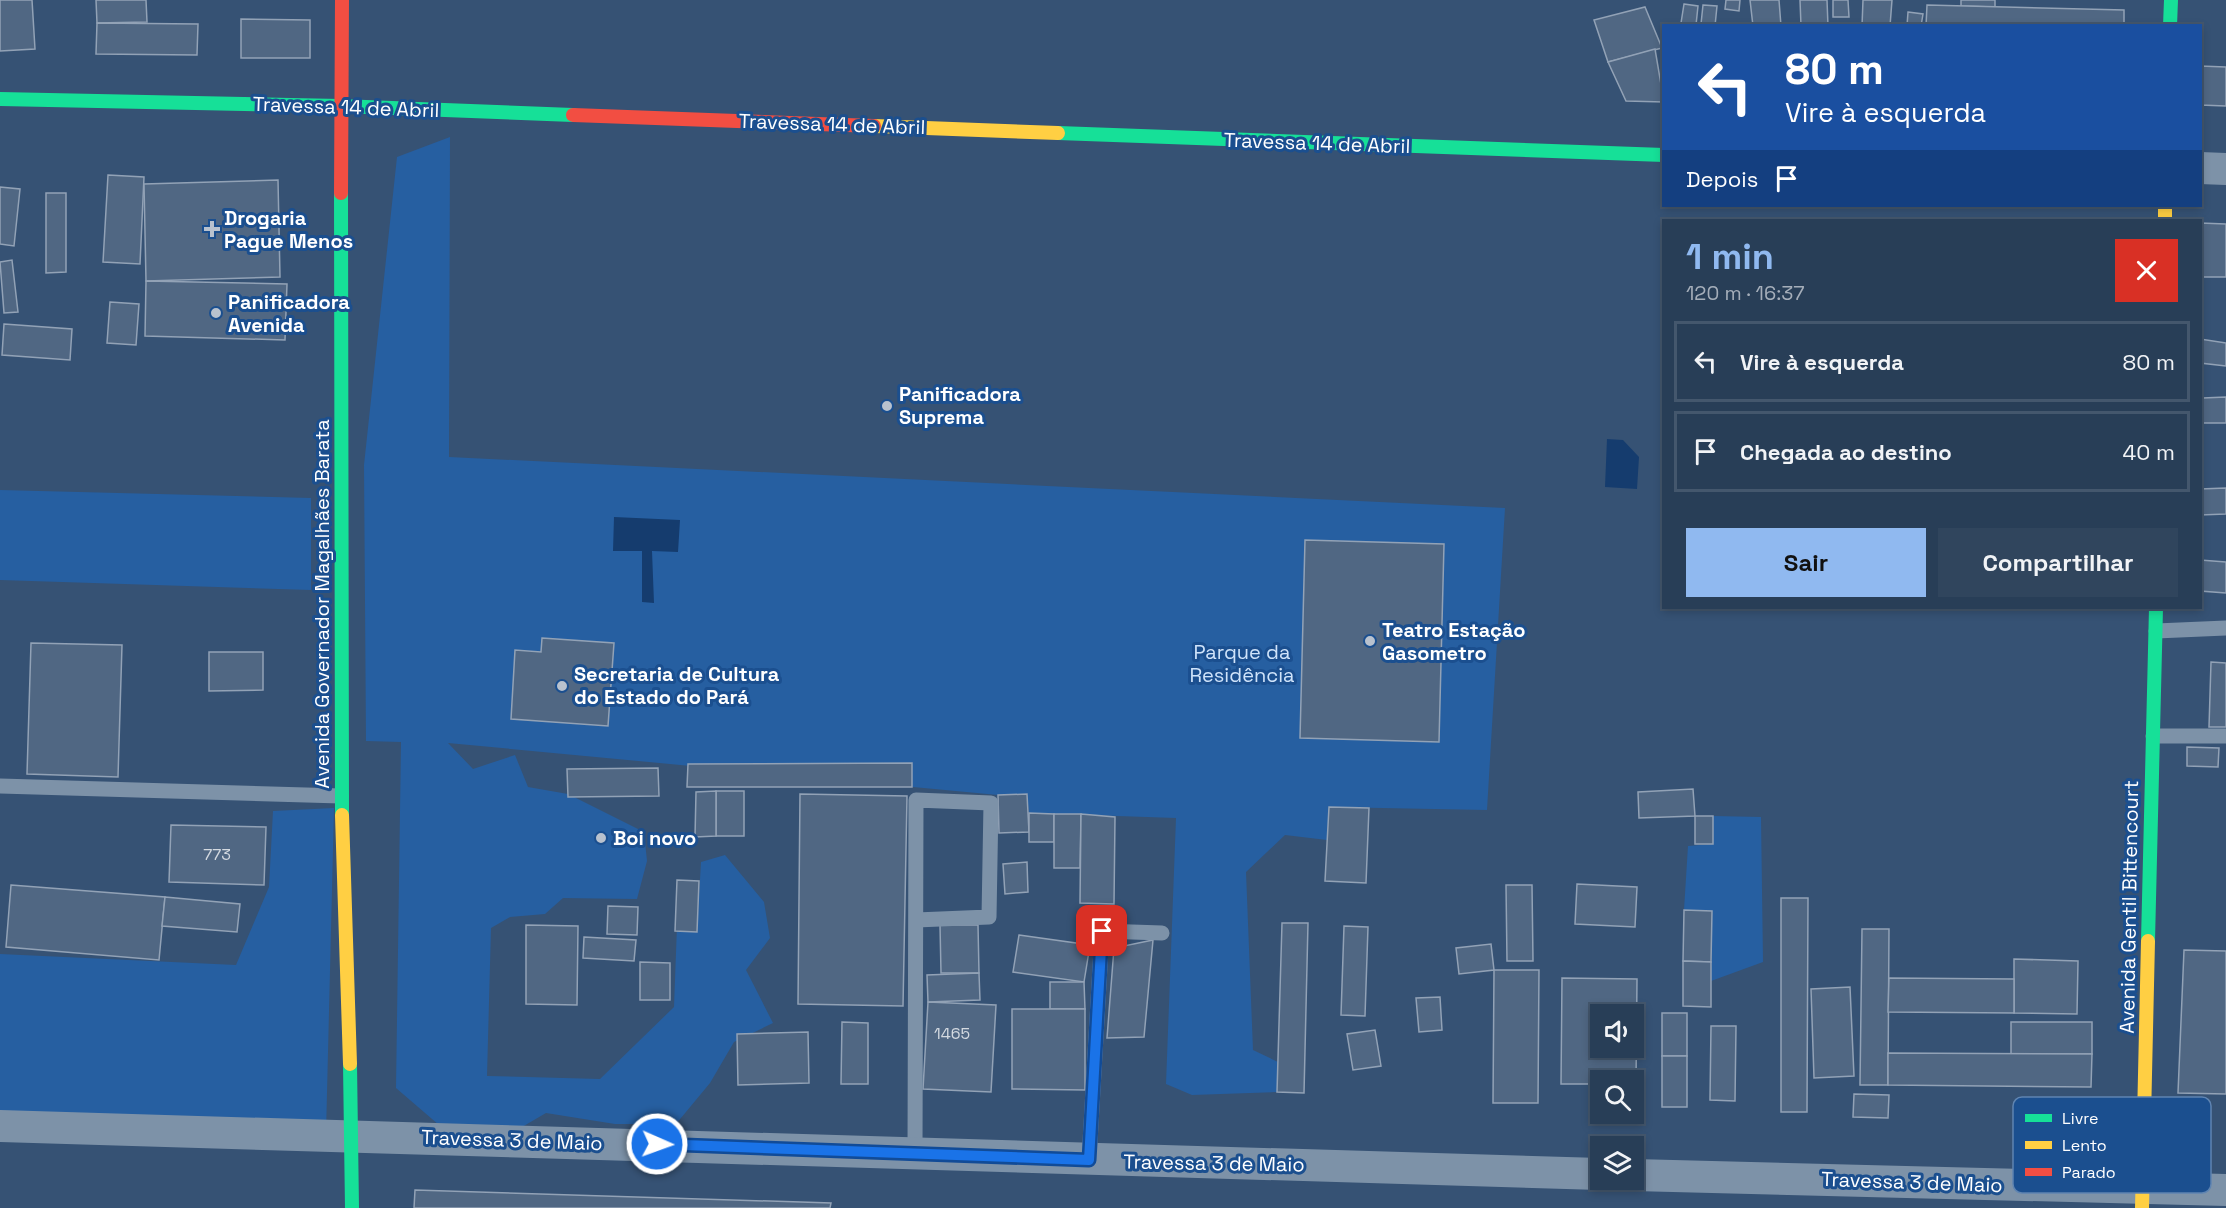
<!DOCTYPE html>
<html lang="pt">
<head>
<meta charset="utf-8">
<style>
	:root { --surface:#283e57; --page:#30455d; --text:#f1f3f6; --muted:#a5aeba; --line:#44576d; --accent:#90b9f0 }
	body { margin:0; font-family:"Space Grotesk",sans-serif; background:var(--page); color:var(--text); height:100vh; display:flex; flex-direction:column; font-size:22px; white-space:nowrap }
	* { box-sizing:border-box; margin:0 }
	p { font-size:20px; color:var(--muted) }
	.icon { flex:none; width:33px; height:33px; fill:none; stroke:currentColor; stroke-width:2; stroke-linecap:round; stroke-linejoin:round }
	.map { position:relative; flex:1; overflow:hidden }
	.side { position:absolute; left:1662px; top:219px; width:540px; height:390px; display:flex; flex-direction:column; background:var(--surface); border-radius:0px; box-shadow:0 3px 9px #0003,0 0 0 2px var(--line) }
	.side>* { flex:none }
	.top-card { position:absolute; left:1662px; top:24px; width:540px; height:183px; border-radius:0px; box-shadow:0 3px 9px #0003,0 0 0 2px var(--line); background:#1a4fa0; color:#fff; overflow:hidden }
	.fabs { position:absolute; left:1590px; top:1004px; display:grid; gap:12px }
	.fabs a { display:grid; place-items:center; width:54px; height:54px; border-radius:0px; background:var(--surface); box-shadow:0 3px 9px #0003,0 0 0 2px var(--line); font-size:30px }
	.pin { position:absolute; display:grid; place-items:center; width:51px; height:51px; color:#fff; margin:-26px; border-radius:12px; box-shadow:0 3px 9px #0006 }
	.me { position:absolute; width:66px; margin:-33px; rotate:92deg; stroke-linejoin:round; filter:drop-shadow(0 0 4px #0008) }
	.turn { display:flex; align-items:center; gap:21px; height:126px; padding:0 24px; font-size:27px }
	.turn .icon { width:78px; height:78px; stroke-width:2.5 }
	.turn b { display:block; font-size:42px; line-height:51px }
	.then { display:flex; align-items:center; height:57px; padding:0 24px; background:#0003; gap:12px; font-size:22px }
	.round { display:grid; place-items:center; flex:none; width:63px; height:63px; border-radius:0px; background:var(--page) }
	.head { display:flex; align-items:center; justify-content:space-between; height:102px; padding:0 24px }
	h1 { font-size:36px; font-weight:600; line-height:45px; color:var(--accent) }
	.action { display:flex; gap:12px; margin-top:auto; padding:12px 24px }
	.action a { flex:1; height:69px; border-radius:0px; background:var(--accent); color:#111; font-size:24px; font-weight:600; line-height:69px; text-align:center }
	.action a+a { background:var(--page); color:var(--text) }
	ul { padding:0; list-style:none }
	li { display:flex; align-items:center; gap:18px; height:81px; margin:0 12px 9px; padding:0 12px; border:3px solid var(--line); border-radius:0px }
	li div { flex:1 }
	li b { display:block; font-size:22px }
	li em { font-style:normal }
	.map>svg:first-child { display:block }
	.green { fill:#265fa1 }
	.water { fill:#153c6e }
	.building { fill:#506783; stroke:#92a2b6; stroke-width:1.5; fill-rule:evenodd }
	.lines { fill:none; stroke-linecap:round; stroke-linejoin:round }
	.lane { stroke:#7d92a8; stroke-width:15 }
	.street { stroke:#7d92a8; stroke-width:32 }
	.fast { stroke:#16e098; stroke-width:14 }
	.slow { stroke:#ffcf43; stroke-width:14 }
	.jam { stroke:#f24e42; stroke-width:14 }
	.route-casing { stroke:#114b97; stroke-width:15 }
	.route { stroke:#1a73e8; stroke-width:10 }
	.poi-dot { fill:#b9c2ce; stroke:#1b4f8f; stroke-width:2 }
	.labels { text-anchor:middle; stroke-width:6; stroke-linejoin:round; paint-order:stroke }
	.number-label { font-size:16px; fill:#d3d9e0 }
	.street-label { font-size:20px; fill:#fff; stroke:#1b4f8f }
	.poi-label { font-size:20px; font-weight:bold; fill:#fff; stroke:#1b4f8f; text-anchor:start }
	.park-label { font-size:20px; fill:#cfe3fa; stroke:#1b4f8f }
	.key { fill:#1b4f8f; stroke:#5f84b1; stroke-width:1.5 }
	.key-label { font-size:16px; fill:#fff }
</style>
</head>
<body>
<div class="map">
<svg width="2226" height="1208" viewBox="0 0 2226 1208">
	<rect width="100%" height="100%" fill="#365274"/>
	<g class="green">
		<polygon points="450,137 449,457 1505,508 1487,810 1329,807 1327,840 1285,835 1246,872 1253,1050 1278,1062 1277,1092 1192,1095 1166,1084 1176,818 1029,813 1027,794 998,795 448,743 473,769 515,755 528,787 568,794 644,832 647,861 637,899 563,898 545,914 510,917 491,928 487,1076 600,1079 674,1007 677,926 697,932 701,862 725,855 764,902 770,938 746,970 773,1023 734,1042 710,1083 676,1124 615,1124 546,1113 522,1127 439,1125 396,1088 401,742 366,741 364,465 397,157"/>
		<polygon points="0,490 311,498 311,590 0,580"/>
		<polygon points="334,808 326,1134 0,1126 0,954 236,965 269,887 273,811"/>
		<polygon points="1713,816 1761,817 1763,962 1711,981 1712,911 1684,910 1688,846 1713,844"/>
	</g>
	<g class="water">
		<polygon points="1607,439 1623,440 1639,457 1637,489 1605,487"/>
		<polygon points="614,517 680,520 678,552 652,551 654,603 642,602 642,551 613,551"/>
	</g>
	<g class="building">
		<polygon points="0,0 32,0 35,49 0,51"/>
		<polygon points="96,0 146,0 147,22 97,23"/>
		<polygon points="1726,0 1740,0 1739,11 1725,9"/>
		<polygon points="1750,0 1779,0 1781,26 1753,26"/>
		<polygon points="1800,0 1827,0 1828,26 1801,26"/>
		<polygon points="1833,0 1848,0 1849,17 1833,17"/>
		<polygon points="1863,0 1892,0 1890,26 1862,26"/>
		<polygon points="1961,0 1995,0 1995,7 1961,6"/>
		<polygon points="1684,4 1698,6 1696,25 1681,23"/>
		<polygon points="1703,5 1717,6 1715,26 1701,24"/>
		<polygon points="1927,5 2124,10 2124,26 1926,26"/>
		<polygon points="1645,7 1662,48 1608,62 1594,20"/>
		<polygon points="1908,12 1923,14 1921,26 1907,26"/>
		<polygon points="241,19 310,20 310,58 241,58"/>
		<polygon points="97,23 198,24 197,55 96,54"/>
		<polygon points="1655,49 1664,102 1626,101 1608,62"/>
		<polygon points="2200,66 2226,67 2226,106 2200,105"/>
		<polygon points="108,175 144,177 140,264 103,262"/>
		<polygon points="278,180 280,277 146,281 144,184"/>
		<polygon points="0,187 20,189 14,246 0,244"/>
		<polygon points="46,193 66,193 66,272 46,273"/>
		<polygon points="2200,223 2226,224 2226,277 2200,277"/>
		<polygon points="12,260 18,312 4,313 0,262"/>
		<polygon points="146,281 287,284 285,340 145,336"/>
		<polygon points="110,302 139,304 136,345 107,343"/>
		<polygon points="4,324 72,329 70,360 2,355"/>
		<polygon points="2200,339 2226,343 2226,366 2200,363"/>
		<polygon points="2226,397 2226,423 2203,423 2203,398"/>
		<polygon points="2226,488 2226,514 2200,515 2200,489"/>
		<polygon points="1305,540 1444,544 1439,742 1300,738"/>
		<polygon points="2200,560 2226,562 2226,593 2200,591"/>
		<polygon points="542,638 614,643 608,726 511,719 515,650 541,652"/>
		<polygon points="31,643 122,645 118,777 27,774"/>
		<polygon points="209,652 263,652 263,690 209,691"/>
		<polygon points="2211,662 2226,663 2226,727 2209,727"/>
		<polygon points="2187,747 2219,748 2218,767 2187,766"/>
		<polygon points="912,763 912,787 687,787 688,764"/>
		<polygon points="658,768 659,796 568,797 567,769"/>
		<polygon points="1693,789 1695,816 1639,818 1638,792"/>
		<rect x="716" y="791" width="28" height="45"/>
		<polygon points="716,791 716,836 695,837 696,792"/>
		<polygon points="800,794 907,796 903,1006 798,1004"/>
		<polygon points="1027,794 1029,832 999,833 998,795"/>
		<polygon points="1329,807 1369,808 1366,883 1325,881"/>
		<polygon points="1029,813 1054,814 1054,842 1029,842"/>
		<polygon points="1054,814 1081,814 1080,868 1054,868"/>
		<polygon points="1081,814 1115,817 1114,904 1080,903"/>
		<rect x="1695" y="816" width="18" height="28"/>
		<polygon points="171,825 266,827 264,885 169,882"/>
		<polygon points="1027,862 1028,892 1005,894 1003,864"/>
		<polygon points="677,880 699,881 697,932 675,931"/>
		<polygon points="1577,884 1637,887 1635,927 1575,924"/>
		<polygon points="11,885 165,897 159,960 6,947"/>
		<polygon points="1506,885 1532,885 1533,961 1507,961"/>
		<polygon points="165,897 240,904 237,932 162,926"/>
		<polygon points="1781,898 1808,898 1807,1112 1781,1112"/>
		<polygon points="608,906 638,907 637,935 607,934"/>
		<polygon points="1684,910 1712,911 1711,962 1683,961"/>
		<polygon points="1282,923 1308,923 1304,1093 1277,1092"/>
		<polygon points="526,925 578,926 577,1005 526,1004"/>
		<polygon points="940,925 978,925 979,973 941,973"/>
		<polygon points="1344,926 1368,927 1365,1016 1341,1015"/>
		<polygon points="1862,929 1889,929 1888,1085 1860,1085"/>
		<polygon points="1019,935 1090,945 1084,982 1013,972"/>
		<polygon points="584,937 636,940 634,961 583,958"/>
		<polygon points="1153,940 1144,1037 1107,1038 1114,948"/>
		<polygon points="1491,944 1494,970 1459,974 1456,948"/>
		<polygon points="2184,950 2226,951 2226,1094 2178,1093"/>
		<polygon points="2014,959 2078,961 2077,1014 2014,1013"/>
		<polygon points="1683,961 1711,962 1711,1007 1683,1006"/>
		<polygon points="640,962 670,963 670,1000 640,1000"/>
		<polygon points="1494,970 1539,970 1538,1103 1493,1103"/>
		<polygon points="979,973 980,1000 928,1002 927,975"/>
		<path d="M1562,978L1637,979L1636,1084H1634V1080H1600V1084H1561ZM1600,1014H1634V1047H1600Z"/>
		<polygon points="1889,978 2014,979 2014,1013 1888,1012"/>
		<polygon points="1050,982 1084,982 1085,1009 1050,1009"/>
		<polygon points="1850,987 1854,1076 1814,1078 1811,989"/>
		<polygon points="1440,997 1442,1030 1419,1032 1416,998"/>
		<polygon points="928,1002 996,1005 991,1092 923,1089"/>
		<polygon points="1012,1009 1085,1009 1085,1090 1012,1089"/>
		<rect x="1662" y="1013" width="25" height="43"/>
		<polygon points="842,1022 868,1023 868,1084 841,1084"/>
		<rect x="2011" y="1022" width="81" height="32"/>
		<polygon points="1711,1026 1736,1026 1735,1101 1710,1100"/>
		<polygon points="1375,1030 1381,1066 1353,1070 1347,1034"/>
		<polygon points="808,1032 809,1083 738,1085 737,1034"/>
		<polygon points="1888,1053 2092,1054 2091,1087 1888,1085"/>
		<rect x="1662" y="1056" width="25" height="51"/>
		<polygon points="1854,1094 1889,1095 1888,1118 1853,1117"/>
		<polygon points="415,1190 831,1203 830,1208 414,1208"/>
	</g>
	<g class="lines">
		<g class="lane">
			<polyline points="2156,631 2226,628"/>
			<polyline points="2153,736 2226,736"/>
			<polyline points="0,786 341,796"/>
			<polyline points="915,1152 916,800 991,803 989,917 916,920"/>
			<polyline points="1089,1160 1102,931 1162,933"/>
		</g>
		<g class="street">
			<polyline points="2200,168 2226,169"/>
			<polyline points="0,1126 1600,1174"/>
			<polyline points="1634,1175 2226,1190"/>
		</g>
		<g class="fast">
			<polyline points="2170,26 2171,0"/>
			<polyline points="0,99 340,106 573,115"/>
			<polyline points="1058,133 1664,155"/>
			<polyline points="341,193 342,815"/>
			<polyline points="2148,941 2156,608"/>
			<polyline points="350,1064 352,1208"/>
		</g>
		<g class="slow">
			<polyline points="874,126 1058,133"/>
			<polyline points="2165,206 2165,220"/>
			<polyline points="342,815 350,1064"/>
			<polyline points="2142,1208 2148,941"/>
		</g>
		<g class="jam">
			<polyline points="573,115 874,126"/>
			<polyline points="341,193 342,0"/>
		</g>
	</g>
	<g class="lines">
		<defs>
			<polyline id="route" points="657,1144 1089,1160 1102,931"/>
		</defs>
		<use href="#route" class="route-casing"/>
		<use href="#route" class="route"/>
	</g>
	<g class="poi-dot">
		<path d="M209 220h6v6h6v6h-6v6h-6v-6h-6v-6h6z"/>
		<circle cx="216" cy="313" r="6"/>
		<circle cx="887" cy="406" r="6"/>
		<circle cx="1370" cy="641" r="6"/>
		<circle cx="562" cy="686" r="6"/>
		<circle cx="601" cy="838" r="6"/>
	</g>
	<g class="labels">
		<g class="number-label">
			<text x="217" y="860">773</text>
			<text x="952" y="1039">1465</text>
		</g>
		<g class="street-label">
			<text transform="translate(346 107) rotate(2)" y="7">Travessa 14 de Abril</text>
			<text transform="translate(832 124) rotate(2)" y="7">Travessa 14 de Abril</text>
			<text transform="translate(1317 143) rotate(2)" y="7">Travessa 14 de Abril</text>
			<text transform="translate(322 604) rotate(-90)" y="7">Avenida Governador Magalhães Barata</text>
			<text transform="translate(2129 907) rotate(-89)" y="7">Avenida Gentil Bittencourt</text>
			<text transform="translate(512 1140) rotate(2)" y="7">Travessa 3 de Maio</text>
			<text transform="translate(1214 1163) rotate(1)" y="7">Travessa 3 de Maio</text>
			<text transform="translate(1912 1182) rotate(2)" y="7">Travessa 3 de Maio</text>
		</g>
		<g class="poi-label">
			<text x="224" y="225">Drogaria<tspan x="224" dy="23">Pague Menos</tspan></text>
			<text x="228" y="309">Panificadora<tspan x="228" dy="23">Avenida</tspan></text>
			<text x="899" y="401">Panificadora<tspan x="899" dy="23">Suprema</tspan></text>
			<text x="1382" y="637">Teatro Estação<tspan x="1382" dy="23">Gasometro</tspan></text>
			<text x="574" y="681">Secretaria de Cultura<tspan x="574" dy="23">do Estado do Pará</tspan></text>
			<text x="613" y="845">Boi novo</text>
		</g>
		<g class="park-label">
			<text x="1242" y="659">Parque da<tspan x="1242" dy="23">Residência</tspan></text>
		</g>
	</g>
	<rect x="2013" y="1097" width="198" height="96" rx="9" class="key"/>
	<rect x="2025" y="1114" width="27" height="8" fill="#16e098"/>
	<rect x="2025" y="1141" width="27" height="8" fill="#ffcf43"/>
	<rect x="2025" y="1168" width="27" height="8" fill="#f24e42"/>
	<g class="key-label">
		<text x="2062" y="1124">Livre</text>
		<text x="2062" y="1151">Lento</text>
		<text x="2062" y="1178">Parado</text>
	</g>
</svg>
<div class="fabs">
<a><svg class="icon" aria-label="sound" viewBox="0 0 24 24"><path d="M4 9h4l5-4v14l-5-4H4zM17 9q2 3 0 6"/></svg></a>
<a><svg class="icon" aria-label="search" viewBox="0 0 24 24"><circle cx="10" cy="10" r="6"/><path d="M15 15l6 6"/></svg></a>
<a><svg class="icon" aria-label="layers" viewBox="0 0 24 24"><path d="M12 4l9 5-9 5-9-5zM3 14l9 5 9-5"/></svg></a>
</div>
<div class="pin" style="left:1102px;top:931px;background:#d93025"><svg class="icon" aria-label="arrive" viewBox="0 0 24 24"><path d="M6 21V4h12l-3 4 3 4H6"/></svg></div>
<svg class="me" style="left:657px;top:1144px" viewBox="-20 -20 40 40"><circle r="17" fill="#1a73e8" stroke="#fff" stroke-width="3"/><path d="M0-11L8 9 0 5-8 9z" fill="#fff"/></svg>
<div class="top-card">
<div class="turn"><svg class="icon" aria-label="left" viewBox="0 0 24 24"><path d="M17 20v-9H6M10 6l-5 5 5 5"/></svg><div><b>80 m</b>Vire à esquerda</div></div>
<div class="then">Depois<svg class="icon" aria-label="arrive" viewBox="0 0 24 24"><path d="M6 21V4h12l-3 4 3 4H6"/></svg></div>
</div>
<section class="side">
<div class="head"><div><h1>1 min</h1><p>120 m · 16:37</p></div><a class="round" style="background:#d93025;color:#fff"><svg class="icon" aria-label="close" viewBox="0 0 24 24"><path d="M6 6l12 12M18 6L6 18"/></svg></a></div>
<ul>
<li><svg class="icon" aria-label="left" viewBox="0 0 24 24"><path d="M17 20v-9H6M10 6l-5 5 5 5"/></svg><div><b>Vire à esquerda</b></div><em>80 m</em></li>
<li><svg class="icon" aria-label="arrive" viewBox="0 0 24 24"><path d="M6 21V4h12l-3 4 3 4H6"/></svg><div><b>Chegada ao destino</b></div><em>40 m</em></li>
</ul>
<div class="action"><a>Sair</a><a>Compartilhar</a></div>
</section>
</div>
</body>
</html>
